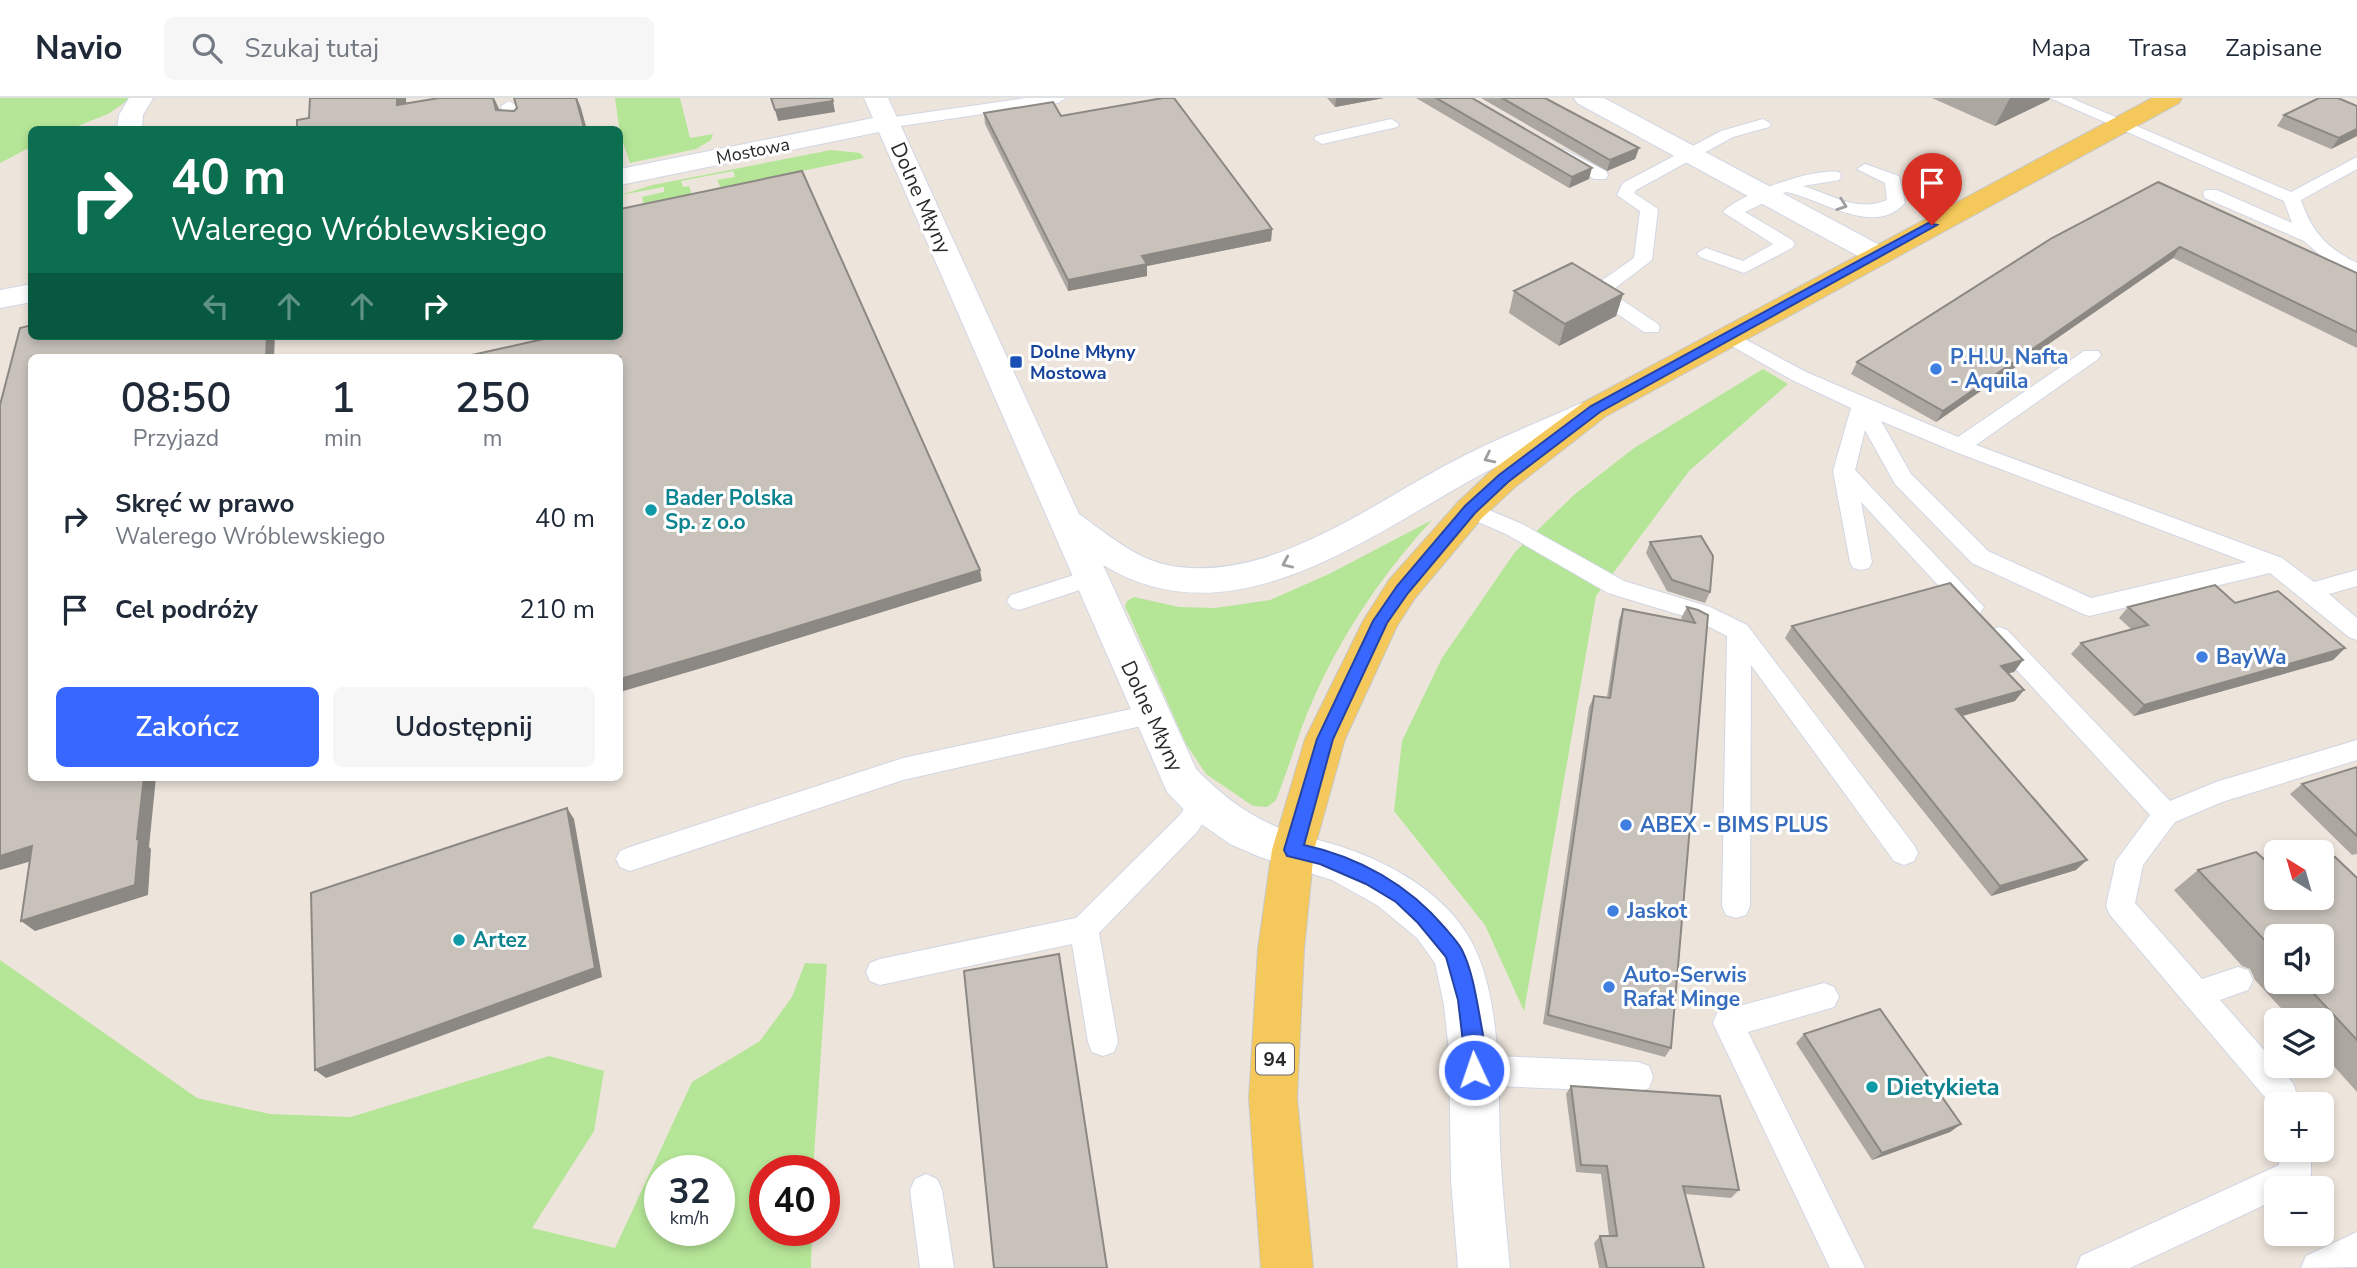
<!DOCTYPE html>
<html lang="pl">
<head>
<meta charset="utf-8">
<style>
	:root { --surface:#fff; --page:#f6f6f7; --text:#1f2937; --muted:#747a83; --line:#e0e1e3; --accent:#3767fe }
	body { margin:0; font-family:"Nunito Sans",sans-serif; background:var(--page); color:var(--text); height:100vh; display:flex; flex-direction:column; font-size:26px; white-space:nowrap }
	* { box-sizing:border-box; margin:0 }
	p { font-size:23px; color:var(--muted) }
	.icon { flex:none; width:38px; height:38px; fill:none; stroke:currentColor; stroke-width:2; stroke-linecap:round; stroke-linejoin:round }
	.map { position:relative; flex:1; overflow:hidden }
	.panel { position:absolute; left:28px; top:256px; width:595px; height:427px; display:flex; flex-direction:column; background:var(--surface); border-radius:10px; box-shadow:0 4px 10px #0003 }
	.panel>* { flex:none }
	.guide { position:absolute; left:28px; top:28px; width:595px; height:214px; border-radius:10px; box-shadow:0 4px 10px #0003; background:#0b6e4f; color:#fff; overflow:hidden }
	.needle { width:46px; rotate:323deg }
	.fabs { position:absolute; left:2264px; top:742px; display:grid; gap:14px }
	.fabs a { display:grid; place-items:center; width:70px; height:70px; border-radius:10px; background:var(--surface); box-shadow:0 4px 10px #0003; font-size:35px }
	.speed { position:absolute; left:644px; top:1057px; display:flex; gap:14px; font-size:35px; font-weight:700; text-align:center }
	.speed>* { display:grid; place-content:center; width:91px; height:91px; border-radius:50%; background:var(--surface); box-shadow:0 4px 10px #0003; line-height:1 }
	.speed small { font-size:18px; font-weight:400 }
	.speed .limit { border:10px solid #d22; background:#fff; color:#111 }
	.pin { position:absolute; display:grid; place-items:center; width:60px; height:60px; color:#fff; margin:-72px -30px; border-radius:50% 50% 50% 0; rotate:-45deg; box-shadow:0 0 7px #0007 }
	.pin .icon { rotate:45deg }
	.me { position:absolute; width:77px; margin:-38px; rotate:357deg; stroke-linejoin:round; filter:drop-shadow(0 0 5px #0008) }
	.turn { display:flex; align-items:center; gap:24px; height:147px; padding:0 28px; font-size:32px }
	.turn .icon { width:91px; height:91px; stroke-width:2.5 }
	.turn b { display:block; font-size:49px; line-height:60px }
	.lanes { display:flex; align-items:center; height:66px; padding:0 28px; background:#0003; justify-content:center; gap:35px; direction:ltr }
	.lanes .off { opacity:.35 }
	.eta { display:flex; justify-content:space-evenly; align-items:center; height:119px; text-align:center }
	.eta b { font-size:42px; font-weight:600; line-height:49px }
	.action { display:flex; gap:14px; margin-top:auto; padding:14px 28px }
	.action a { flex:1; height:80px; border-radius:10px; background:var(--accent); color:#fff; font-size:28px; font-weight:600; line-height:80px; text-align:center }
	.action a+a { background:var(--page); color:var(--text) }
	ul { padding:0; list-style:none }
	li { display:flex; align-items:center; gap:21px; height:91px; padding:0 28px }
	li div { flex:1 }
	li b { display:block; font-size:26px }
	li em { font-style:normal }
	header { display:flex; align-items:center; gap:42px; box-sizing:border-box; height:98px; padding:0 35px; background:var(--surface); border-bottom:2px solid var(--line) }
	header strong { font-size:33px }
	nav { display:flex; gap:38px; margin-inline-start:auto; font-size:24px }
	.search { width:490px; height:63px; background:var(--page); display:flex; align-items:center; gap:18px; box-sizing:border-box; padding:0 24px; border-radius:10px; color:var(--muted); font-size:26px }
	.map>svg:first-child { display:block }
	.green { fill:#b5e597; fill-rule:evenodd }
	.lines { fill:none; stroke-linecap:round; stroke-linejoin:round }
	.service-casing { stroke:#d1d6e4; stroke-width:2 }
	.minor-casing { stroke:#d1d6e4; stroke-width:2 }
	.tertiary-casing { stroke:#d1d6e4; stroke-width:2 }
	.primary-casing { stroke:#c8c8c8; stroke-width:2 }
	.service { fill:#fff; fill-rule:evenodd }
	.minor { fill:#fff; fill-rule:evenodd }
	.tertiary { fill:#fff; fill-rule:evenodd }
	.primary { fill:#f4c85a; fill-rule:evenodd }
	.wall { fill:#aca7a1; fill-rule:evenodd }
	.shaded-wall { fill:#8c8883 }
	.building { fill:#c8c2bb; stroke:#8c8883; stroke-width:2 }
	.oneway { stroke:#9f9f9f }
	.route { fill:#3767fe; stroke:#2443a5; stroke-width:2 }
	.transit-dot { fill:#1a4fb4; stroke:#fff; stroke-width:2.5 }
	.shop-dot { fill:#3f7fe0; stroke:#fff; stroke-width:2.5 }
	.culture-dot { fill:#0f9aa8; stroke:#fff; stroke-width:2.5 }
	.labels { text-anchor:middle; stroke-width:6; stroke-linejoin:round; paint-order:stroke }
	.far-street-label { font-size:18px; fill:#2a2a2a; stroke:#fff }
	.far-transit-label { font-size:18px; font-weight:bold; fill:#164399; stroke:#fff; text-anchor:start }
	.shield { fill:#fff; stroke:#6a6a6a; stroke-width:2 }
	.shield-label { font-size:19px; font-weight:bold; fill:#2a2a2a }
	.street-label { font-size:21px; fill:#2a2a2a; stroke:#fff }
	.shop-label { font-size:21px; font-weight:bold; fill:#366cbe; stroke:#fff; text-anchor:start }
	.culture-label { font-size:21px; font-weight:bold; fill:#0d838f; stroke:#fff; text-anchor:start }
	.near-culture-label { font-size:24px; font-weight:bold; fill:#0d838f; stroke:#fff; text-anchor:start }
</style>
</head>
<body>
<header>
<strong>Navio</strong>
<div class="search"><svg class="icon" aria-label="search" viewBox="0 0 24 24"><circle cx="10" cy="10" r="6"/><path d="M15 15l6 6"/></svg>Szukaj tutaj</div>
<nav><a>Mapa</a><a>Trasa</a><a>Zapisane</a></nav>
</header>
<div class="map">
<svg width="2357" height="1170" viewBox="0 0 2357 1170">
	<rect width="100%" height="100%" fill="#ede5dc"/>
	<g class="green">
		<polygon points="0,0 131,0 108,16 70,31 32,32 31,49 0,65"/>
		<polygon points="615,0 680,0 690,40 713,36 711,42 696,51 630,65 620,36"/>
		<polygon points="831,52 860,55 864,60 721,90 717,82 735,79 733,73 681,83 683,89 689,88 692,97 644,107 642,99 664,94 664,89 620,97 653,87"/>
		<polygon points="1763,271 1788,286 1689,373 1596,498 1524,913 1485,827 1394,713 1402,643 1442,560 1515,454 1575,396 1634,350"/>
		<path d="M1432,422C1377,482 1333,549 1303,626C1294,651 1286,677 1276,702L1267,709L1253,708L1206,676L1186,646L1125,508L1127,503L1134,499L1179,509L1215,510L1270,502L1329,476Z"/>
		<path d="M0,862L197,1000L270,1016L351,1019L549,958L604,973L594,1033L532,1130L615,1150L692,984L760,943L792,899L805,865L827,866L813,1073H765V1132H812L811,1170H0ZM660,1073H719V1132H660Z"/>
	</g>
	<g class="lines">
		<defs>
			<g id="service">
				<polygon points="1026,0 1066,0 1058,5 887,30 879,25 887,20"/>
				<path d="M2050,0H2071L2291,94L2357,59V71L2301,102C2311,133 2328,151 2357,165V177L2327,163L2304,143L2205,100L2203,96L2205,92H2217L2292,125L2284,103Z"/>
				<polygon points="509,3 517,8 523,32 507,32 501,8"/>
				<polygon points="1391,21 1399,26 1397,29 1322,46 1314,41 1316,38"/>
				<polygon points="1763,21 1771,26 1769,29 1733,39 1636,92 1634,95 1658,111 1652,162 1610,194 1658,226 1660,230 1658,234 1644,234 1591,198 1589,194 1591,190 1634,160 1640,113 1617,97 1623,85 1721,33"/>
				<polygon points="1563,51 1606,73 1608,77 1606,81 1594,81 1557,59 1555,56"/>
				<path d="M1865,66L1899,78L1905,105C1874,140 1820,100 1786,94L1745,114L1792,142L1795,146L1792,150L1744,175L1700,159L1697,155L1706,150L1743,163L1773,146L1723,114C1739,96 1815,69 1839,74L1841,78L1839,82L1803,88C1833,97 1856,115 1887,102L1885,85L1857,71Z"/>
				<path d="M1728,232L1806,274L1958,339L2084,253H2098L2101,257L2098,261L1976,347L2282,460L2314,484L2357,472V488L2329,496L2357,520V542L2349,539L2270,475L2089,518L2081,515L1972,465L1895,386L1865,332L1855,372L1984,509L1980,515L1972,518L1964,515L1861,404L1872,464L1869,470L1861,472L1853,470L1850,464L1833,373L1851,310L1792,282L1721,242L1718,238L1721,234ZM1881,323L1953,353L2246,464L2091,500L1988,453L1911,376Z"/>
				<polygon points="1470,404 1522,426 1624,483 1710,509 1747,527 1914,747 1918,755 1914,763 1904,767 1894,763 1751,567 1750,808 1746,817 1736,820 1726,817 1722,808 1727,538 1694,521 1608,495 1506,436 1462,417 1459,412 1462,407"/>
				<polygon points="1090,472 1098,474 1101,480 1098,486 1019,512 1011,509 1007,503 1011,497"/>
				<polygon points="1999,529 2007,532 2170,703 2216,684 2357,642 2357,662 2222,704 2175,724 2143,767 2135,805 2202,881 2238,869 2248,872 2253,882 2248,892 2220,902 2293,985 2300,1006 2277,1006 2277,1018 2274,1017 2269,1004 2110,817 2106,808 2116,763 2150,717 1991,544 1987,538 1991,532"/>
				<polygon points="1150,607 1159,610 1162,617 1159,624 903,682 630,773 620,769 616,761 620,753 630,749 903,660"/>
				<polygon points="1202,695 1211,698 1215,706 1197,734 1099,835 1118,944 1114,954 1103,958 1092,954 1088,944 1072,846 880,887 870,883 866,874 870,865 880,861 1076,820 1179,718 1193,698"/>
				<polygon points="1824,885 1834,889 1839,899 1834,909 1748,934 1865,1170 1830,1170 1713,925 1717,915 1728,911"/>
				<polygon points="1474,957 1638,964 1649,968 1653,979 1649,990 1638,994 1474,987 1463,982 1459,972 1463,962"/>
				<polygon points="2279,1052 2311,1052 2311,1076 2306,1087 2300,1090 2277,1090 2277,1101 2130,1170 2076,1170 2081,1158 2279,1067"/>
				<polygon points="926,1076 937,1081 942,1092 954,1170 920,1170 910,1092 915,1081"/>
				<polygon points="2357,1134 2357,1169 2301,1170 2306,1158"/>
			</g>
			<g id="minor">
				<polygon points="129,0 153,0 143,17 142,32 117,32 119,17"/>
				<polygon points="1574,0 1604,0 1887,151 1891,157 1887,163 1877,165 1867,163 1577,5"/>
			</g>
			<g id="tertiary">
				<path d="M864,0H888L1079,416C1106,435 1134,460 1167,467C1264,487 1366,410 1448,366C1490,343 1535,326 1579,306L1590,303L1601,306L1606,313L1601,320C1558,340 1513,359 1471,382C1362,443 1229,544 1103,467L1196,671C1222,698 1252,721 1288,733C1316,742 1345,748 1373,761C1411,778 1449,804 1470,841C1502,898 1498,985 1500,1049C1502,1089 1506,1130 1510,1170H1458L1451,1082L1449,953L1444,907L1435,865L1417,840L1377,807L1332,782L1260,759L1230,746L1190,718L1167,694L879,34L620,87V71L873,20Z"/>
				<polygon points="32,186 32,204 0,210 0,192"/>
			</g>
			<polygon id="primary" points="2152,0 2182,0 2179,5 1606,318 1515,389 1482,420 1415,500 1397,528 1345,641 1314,752 1304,851 1297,1000 1313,1170 1261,1170 1249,1000 1258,851 1272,752 1305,641 1363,523 1389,482 1458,404 1491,373 1584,304"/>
		</defs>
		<use href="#service" class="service-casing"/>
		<use href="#minor" class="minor-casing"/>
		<use href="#tertiary" class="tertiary-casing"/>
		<use href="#primary" class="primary-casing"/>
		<use href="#service" class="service"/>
		<use href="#minor" class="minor"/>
		<use href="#tertiary" class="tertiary"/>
		<use href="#primary" class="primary"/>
	</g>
	<g class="wall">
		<polygon points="1327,0 1384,0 1335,9"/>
		<polygon points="1416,0 1472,0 1589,81 1569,90"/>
		<polygon points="1481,0 1545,0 1639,50 1635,61 1607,73"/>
		<polygon points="1932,0 2050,0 2049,2 1995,28"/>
		<polygon points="2357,8 2357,38 2331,51 2277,28 2284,17"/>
		<polygon points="984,15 1061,18 1272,131 1271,143 1147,168 1147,178 1068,193 985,26"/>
		<polygon points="2158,84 2357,175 2357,250 2173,160 1936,324 1851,276 1857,264"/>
		<polygon points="1514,193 1623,196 1616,218 1559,248 1509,215"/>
		<polygon points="1650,444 1710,494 1705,505 1667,493 1646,455"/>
		<polygon points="2235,505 2345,550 2333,562 2134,618 2071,556 2081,545 2131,531 2119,520 2128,509"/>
		<polygon points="1687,509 1698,512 1671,950 1665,959 1543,926 1589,609 1594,598 1607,599 1619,522 1623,511 1683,522 1681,520"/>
		<polygon points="1792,528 2023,562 2014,574 2008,575 2015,603 1962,618 2076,772 1991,798 1785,540"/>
		<polygon points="2357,669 2357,756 2352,757 2290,696 2302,686"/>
		<path d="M2198,772L2277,800L2357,780V994L2322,955V922H2292L2255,882L2250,871L2242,868L2174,792ZM2277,838L2322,884H2277Z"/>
		<polygon points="1804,936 1961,1026 1950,1034 1872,1062 1796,945"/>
		<polygon points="1571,988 1739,1092 1731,1100 1685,1096 1704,1170 1599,1170 1594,1145 1600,1138 1609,1138 1601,1076 1576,1074 1566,996"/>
	</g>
	<g class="shaded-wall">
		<polygon points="397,0 406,0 407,29 397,7"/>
		<polygon points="493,0 494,0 500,13 496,12"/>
		<polygon points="576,0 577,0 581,10 587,32 574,32"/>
		<polygon points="1336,0 1384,0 1335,9"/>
		<polygon points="2010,0 2050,0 2049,2 1995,28"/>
		<polygon points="833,3 835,14 778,23 775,12"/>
		<polygon points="2357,31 2357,38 2331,51 2339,40"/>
		<polygon points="1639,50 1635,61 1607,73 1610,62"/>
		<polygon points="1592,70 1589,81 1569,90 1572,79"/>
		<polygon points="1272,131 1271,143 1147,168 1147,178 1068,193 1068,182 1142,158"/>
		<polygon points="2180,149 2173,160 1936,324 1943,313"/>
		<polygon points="1623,196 1616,218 1559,248 1565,226"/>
		<polygon points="267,238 275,238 274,259 266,259"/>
		<polygon points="980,472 982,483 719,565 620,594 620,581"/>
		<polygon points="2345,550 2333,562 2134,618 2144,607"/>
		<polygon points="2023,562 2014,574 1993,579 2001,568"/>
		<polygon points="2024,592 2015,603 1948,622 1956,611"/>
		<polygon points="144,679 156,679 149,749 151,751 148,797 35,833 21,823"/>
		<polygon points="567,710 574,721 602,879 326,980 315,972"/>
		<polygon points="32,748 46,759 0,772 0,758"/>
		<polygon points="2087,762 2076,772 1991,798 2000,788"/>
		<polygon points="1961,1026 1950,1034 1872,1062 1882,1055"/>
	</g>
	<g class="building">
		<polygon points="310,0 397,0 397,7 439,0 493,0 496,12 514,13 517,10 514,0 576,0 584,30 574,32 280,32 297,29 297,22 309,20"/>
		<polygon points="771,0 832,0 833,3 775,12"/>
		<polygon points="1163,0 1174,0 1272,131 1142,158 1147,166 1068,182 984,15 1053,4 1061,18"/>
		<polygon points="1436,0 1472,0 1592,70 1572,79"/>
		<polygon points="1502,0 1545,0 1639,50 1610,62"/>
		<polygon points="2319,0 2338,0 2357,8 2357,31 2339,40 2284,17"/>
		<polygon points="802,73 980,472 714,554 620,581 620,259 463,259 557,238 620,238 620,111"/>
		<polygon points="2158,84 2357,175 2357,234 2180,149 1943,313 1857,264 2052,140"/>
		<polygon points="1572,165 1623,196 1565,226 1514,193"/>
		<polygon points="32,227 32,238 267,238 266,259 32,259 32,679 144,679 137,741 139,740 135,787 21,823 32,748 0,758 0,307 20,230"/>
		<polygon points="1701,438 1713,458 1710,494 1672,482 1650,444"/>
		<polygon points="1950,485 2023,562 2001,568 2024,592 1956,611 2087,762 2000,788 1792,528"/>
		<polygon points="2215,487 2235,505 2278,493 2345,550 2144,607 2081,545 2148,527 2128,509"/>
		<polygon points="1687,509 1698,512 1708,517 1671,950 1548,917 1594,598 1610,600 1623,511 1695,525"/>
		<polygon points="2357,669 2357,738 2302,686"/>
		<polygon points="567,710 595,870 315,972 311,795"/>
		<polygon points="2256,754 2277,773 2277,800 2322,800 2322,763 2335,759 2357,780 2357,942 2303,884 2322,884 2322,838 2277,838 2277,851 2270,848 2198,772"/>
		<polygon points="1059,856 1107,1170 994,1170 964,873"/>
		<polygon points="1880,911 1961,1026 1882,1055 1804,936"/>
		<polygon points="1571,988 1720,998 1739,1092 1683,1088 1704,1170 1607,1170 1600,1138 1617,1138 1607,1068 1581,1067"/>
	</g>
	<defs><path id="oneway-chevron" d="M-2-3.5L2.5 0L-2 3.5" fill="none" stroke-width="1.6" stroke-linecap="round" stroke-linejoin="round" transform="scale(1.75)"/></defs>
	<g class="oneway">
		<use href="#oneway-chevron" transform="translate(1842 107) rotate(19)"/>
		<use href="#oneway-chevron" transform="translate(1489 360) rotate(154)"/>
		<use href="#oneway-chevron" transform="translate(1287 465) rotate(156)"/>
	</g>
	<path class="route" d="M1928,125L1937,127L1600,314L1508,384L1475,415L1408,495L1387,525L1333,641L1304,747C1359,759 1409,787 1445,830C1451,837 1458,844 1462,852C1472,872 1476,898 1480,920C1483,938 1489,961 1481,978L1474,981L1467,978L1458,902L1446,859L1418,825L1396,804L1366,786L1320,766L1287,758L1284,752L1317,641L1373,523L1397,488L1465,408L1499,377L1591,308Z"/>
	<rect class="transit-dot" x="1009" y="257" width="14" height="14" rx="3.5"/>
	<g class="shop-dot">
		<circle cx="1936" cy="271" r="7"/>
		<circle cx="2202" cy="559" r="7"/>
		<circle cx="1626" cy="727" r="7"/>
		<circle cx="1613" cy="813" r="7"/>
		<circle cx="1609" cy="889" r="7"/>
	</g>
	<g class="culture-dot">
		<circle cx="651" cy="412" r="7"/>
		<circle cx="459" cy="842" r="7"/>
		<circle cx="1872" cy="989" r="7"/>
	</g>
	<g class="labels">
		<g class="far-street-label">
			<text transform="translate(753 53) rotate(-11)" y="6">Mostowa</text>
		</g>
		<g class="far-transit-label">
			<text x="1030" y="260">Dolne Młyny<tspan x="1030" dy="21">Mostowa</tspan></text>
		</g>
		<rect class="shield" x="1256" y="945.5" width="38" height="31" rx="5"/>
		<g class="shield-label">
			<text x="1275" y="968">94</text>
		</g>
		<g class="street-label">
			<text transform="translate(921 100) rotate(66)" y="7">Dolne Młyny</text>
			<text transform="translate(1152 618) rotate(65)" y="7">Dolne Młyny</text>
		</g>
		<g class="shop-label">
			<text x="1950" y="266">P.H.U. Nafta<tspan x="1950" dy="24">- Aquila</tspan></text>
			<text x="2216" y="566">BayWa</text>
			<text x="1640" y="734">ABEX - BIMS PLUS</text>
			<text x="1627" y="820">Jaskot</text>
			<text x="1623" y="884">Auto-Serwis<tspan x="1623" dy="24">Rafał Minge</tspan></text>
		</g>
		<g class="culture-label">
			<text x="665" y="407">Bader Polska<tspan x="665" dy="24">Sp. z o.o</tspan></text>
			<text x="473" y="849">Artez</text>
		</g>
		<g class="near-culture-label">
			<text x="1886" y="997">Dietykieta</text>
		</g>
	</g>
</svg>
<div class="fabs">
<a><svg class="needle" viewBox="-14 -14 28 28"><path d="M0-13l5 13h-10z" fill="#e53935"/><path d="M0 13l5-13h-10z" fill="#747a83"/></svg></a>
<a><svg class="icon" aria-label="sound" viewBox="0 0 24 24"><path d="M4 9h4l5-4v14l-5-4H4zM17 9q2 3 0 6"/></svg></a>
<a><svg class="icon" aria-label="layers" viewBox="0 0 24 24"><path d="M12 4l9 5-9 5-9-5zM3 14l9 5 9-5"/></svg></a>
<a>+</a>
<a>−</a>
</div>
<div class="speed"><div>32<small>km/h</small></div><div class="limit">40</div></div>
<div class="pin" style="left:1932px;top:127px;background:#d93025"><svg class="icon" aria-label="arrive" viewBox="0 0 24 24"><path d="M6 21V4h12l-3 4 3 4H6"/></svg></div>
<svg class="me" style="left:1474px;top:972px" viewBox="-20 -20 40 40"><circle r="17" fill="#3767fe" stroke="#fff" stroke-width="3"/><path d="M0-11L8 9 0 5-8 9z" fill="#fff"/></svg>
<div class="guide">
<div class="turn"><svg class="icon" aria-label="right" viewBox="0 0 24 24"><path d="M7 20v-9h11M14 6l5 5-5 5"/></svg><div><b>40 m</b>Walerego Wróblewskiego</div></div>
<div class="lanes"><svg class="icon off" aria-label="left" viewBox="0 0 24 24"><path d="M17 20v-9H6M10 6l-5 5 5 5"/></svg><svg class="icon off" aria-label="ahead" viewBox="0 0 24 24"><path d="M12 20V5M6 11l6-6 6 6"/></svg><svg class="icon off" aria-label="ahead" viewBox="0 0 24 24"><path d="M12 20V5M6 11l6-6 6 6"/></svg><svg class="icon" aria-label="right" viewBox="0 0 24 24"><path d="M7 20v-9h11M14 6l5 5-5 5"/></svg></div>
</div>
<section class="panel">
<div class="eta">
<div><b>08:50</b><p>Przyjazd</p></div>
<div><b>1</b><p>min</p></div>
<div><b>250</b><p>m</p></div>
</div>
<ul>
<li><svg class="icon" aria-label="right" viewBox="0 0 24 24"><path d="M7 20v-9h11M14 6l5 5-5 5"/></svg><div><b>Skręć w prawo</b><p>Walerego Wróblewskiego</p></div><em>40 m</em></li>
<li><svg class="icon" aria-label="arrive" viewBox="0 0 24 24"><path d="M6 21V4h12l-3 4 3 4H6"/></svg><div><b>Cel podróży</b></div><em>210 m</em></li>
</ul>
<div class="action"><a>Zakończ</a><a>Udostępnij</a></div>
</section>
</div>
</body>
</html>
